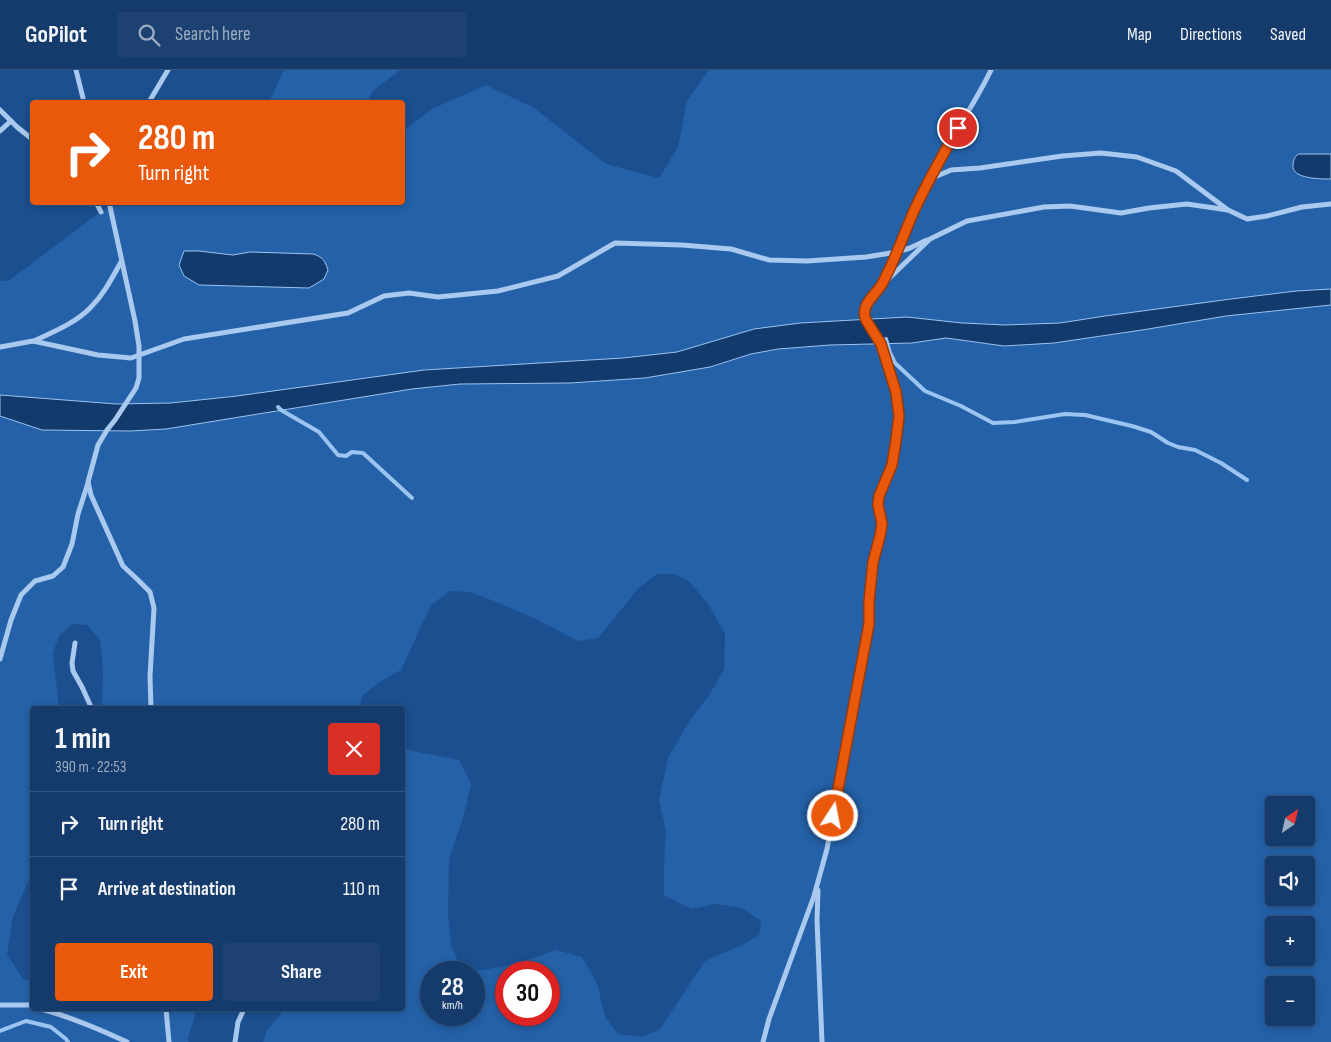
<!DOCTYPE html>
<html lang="en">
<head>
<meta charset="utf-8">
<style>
	:root { --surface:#143b6b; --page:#1d4271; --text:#f1f3f6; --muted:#9dadc1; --line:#33557e; --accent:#ea580c }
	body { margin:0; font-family:"Sofia Sans Condensed",sans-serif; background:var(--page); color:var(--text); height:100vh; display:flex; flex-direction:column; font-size:19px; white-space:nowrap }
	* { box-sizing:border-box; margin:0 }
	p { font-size:16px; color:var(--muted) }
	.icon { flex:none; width:28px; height:28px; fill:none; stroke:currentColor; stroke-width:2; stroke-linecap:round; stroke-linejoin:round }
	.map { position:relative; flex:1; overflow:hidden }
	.side { position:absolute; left:30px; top:636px; width:375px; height:305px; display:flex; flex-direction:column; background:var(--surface); border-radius:5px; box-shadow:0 2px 8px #0003,0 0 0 1px var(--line) }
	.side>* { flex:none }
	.top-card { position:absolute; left:30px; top:30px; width:375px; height:105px; border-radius:5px; box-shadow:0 2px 8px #0003,0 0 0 1px var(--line); background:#ea580c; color:#fff; overflow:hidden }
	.needle { width:32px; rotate:34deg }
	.tools { position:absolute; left:1265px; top:726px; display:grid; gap:10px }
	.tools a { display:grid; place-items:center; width:50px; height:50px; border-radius:5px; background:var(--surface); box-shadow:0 2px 8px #0003,0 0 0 1px var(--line); font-size:25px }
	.speed { position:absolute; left:420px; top:891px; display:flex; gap:10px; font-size:25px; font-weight:700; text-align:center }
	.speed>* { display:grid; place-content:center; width:65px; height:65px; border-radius:50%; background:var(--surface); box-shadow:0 2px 8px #0003,0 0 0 1px var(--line); line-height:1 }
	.speed small { font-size:12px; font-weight:400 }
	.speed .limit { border:8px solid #d22; background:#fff; color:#111 }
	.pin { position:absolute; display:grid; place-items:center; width:42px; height:42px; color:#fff; margin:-21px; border:2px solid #fff; border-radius:50%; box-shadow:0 1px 5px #0007 }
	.me { position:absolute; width:55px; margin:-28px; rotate:11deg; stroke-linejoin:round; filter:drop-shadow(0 0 4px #0008) }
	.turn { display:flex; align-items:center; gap:18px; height:105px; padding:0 25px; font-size:22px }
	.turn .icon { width:65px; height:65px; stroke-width:2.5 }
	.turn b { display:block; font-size:35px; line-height:42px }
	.round { display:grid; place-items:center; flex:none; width:52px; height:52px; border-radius:5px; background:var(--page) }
	.head { display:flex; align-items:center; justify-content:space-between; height:85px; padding:0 25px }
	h1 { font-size:30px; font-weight:700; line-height:38px }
	.action { display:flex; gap:10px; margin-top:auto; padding:10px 25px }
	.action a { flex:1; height:58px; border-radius:5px; background:var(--accent); color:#fff; font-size:20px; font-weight:700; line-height:58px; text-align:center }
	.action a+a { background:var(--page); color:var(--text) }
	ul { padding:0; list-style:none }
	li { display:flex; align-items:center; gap:15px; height:65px; padding:0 25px; border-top:1px solid var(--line) }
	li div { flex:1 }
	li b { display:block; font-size:19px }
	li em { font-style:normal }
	header { display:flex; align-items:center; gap:30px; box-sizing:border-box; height:70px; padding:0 25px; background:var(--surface); border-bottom:1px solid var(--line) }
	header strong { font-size:24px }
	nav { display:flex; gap:28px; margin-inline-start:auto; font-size:18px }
	.search { width:350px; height:45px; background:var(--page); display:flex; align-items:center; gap:12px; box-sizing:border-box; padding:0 18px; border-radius:5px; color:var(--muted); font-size:19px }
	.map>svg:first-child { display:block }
	.green { fill:#2461a8; fill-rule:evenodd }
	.water { fill:#123a6d; stroke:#9cc4f0 }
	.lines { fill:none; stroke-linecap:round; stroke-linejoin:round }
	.stream { stroke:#9cc4f0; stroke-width:4 }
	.minor { stroke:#a9c9ee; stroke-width:5 }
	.route-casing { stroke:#983908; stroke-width:12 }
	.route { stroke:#ea580c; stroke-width:9 }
</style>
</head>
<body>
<header>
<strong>GoPilot</strong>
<div class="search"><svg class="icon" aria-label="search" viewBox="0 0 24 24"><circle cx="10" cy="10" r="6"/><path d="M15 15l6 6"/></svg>Search here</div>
<nav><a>Map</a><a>Directions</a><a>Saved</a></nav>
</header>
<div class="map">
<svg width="1331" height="972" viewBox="0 0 1331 972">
	<rect width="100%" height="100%" fill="#1b4f8f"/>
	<g class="green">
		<polygon points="284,0 400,0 373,21 367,32 269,32"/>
		<path d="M709,0H1331V84H1298L1312,108L1331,109V219L1296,221L1231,229L1105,246L1060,253L1005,255L962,253L907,247L800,253L754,259L677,282L623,288L424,300L237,326L171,333L116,334L0,325V211L10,210L103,140L125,133L402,132L403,61L434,38L486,15L534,38L606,94L659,108L678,77L687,31ZM199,181L233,185L250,182L313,184L324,209L184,182Z"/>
		<path d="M1331,235V972H263L267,960L285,939H402L403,679L459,690L471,714L463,748L449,789L448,845L451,876L458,891L469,901L483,900L516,894L556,880L582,887L597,913L605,947L618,964L643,967L660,959L705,891L742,875L759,865L761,851L742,838L715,834L692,839L664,825V794L666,761L659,730L668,688L690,650L710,624L724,599L725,564L708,534L689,511L674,504H657L638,519L598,568L578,571L536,549L499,533L470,522L450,521L431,535L401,600L378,613L362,626L360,639H102L103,602L100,570L87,555L73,554L59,566L53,583L59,639H32V792L30,808L13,846L7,884L23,909L32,910V939H197L188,968L189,972H0V346L42,360L130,361L166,359L412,319L460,314L570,313L645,308L710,297L751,284L778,279L830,275L912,273L946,268L1004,276L1054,273L1142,260L1226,246ZM1274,735H1306V768H1274ZM1274,795H1306V828H1274ZM1274,855H1306V888H1274ZM431,902H474V945H431ZM506,902H549V945H506ZM1274,915H1306V948H1274Z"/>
	</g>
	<g class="water">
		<path d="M1298,84H1331V109C1321,109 1291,109 1293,95C1293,90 1295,87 1298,84Z"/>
		<path d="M184,181H199L233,185L250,182L313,184C323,187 325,191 328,200L324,209L309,218L199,215L184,206L179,195Z"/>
		<polygon points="1331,219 1331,235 1226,246 1142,260 1054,273 1004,276 946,268 912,273 830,275 778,279 751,284 710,297 645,308 570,313 460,314 412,319 166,359 130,361 42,360 0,346 0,325 116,334 171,333 237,326 424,300 623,288 677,282 754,259 800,253 907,247 962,253 1005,255 1060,253 1105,246 1231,229 1296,221"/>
	</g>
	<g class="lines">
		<g class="stream">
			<polyline points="886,269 890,283 895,293 925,321 961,336 993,353 1015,352 1065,344 1085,345 1132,356 1151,362 1168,373 1178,377 1195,380 1221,393 1247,410"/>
			<polyline points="278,337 281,340 319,362 338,385 346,386 352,382 363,383 412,428"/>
			<polyline points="0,961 26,951 51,957 66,969 68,972"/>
		</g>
		<g class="minor">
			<polyline points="76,0 84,32"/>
			<polyline points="149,32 168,0"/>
			<polyline points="0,40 17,57 32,69"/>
			<polyline points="0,61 11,51"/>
			<polyline points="930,109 951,100 980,98 1062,86 1101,83 1137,87 1176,101 1228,140 1247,149 1267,146 1302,137 1331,134"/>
			<polyline points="96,132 101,142"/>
			<polyline points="109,132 135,251 139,276 139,308 136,318 115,350 107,360 98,375 88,412 91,425 123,496 137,509 150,522 154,538 150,606 151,639"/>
			<path d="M882,213C901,175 916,135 935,97C953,64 975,34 991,0"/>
			<path d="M34,271C53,262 76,253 91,237C104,224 112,208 121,192"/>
			<polyline points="0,277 33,271 98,285 131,288 184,269 348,243 384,226 409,223 438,227 498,221 558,206 615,173 682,175 731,179 769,190 807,191 866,187 897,182 910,178 927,170"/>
			<polyline points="75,573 72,593 73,601 82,617 92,639"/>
			<polyline points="0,589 11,550 21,525 35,511 53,506 63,497 72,474 78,444 88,413"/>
			<polyline points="818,820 817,850 822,972"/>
			<polyline points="0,935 32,935"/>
			<path d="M41,939C71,947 99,959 127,972"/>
			<polyline points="166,939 169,972"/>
			<polyline points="235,972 238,952 244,939"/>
			<polyline points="763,972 769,949 814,826 827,779 848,669 869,555 869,532 873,492 881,466 881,454 878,435 879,427 892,395 897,370 899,346 896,322 881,274 865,246 866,234 872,226 880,217 930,169 967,151 1044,137 1070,136 1121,143 1149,138 1187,134 1228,140"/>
		</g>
	</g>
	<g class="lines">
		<defs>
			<path id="route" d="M833,746L869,554V532L873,492L880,466L882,454L878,435L879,426L892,395L896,370L899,346L896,322L881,274L866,250C860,236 873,227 880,217C884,212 886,205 889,200C898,181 905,162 913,143C926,114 942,86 958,58"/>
		</defs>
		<use href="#route" class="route-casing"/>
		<use href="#route" class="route"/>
	</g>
</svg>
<div class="tools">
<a><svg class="needle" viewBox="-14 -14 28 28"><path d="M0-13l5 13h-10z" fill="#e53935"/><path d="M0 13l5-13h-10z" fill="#9dadc1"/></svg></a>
<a><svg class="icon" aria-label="sound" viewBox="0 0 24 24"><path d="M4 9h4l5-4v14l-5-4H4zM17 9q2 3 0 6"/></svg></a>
<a>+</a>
<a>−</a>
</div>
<div class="speed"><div>28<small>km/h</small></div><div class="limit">30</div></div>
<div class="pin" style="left:958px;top:58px;background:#d93025"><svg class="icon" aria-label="arrive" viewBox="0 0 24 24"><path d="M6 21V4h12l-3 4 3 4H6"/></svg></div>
<svg class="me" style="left:833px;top:746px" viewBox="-20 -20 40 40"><circle r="17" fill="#ea580c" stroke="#fff" stroke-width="3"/><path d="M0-11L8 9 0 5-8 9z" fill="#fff"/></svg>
<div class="top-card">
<div class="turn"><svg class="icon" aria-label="right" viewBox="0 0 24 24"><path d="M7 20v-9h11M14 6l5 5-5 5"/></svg><div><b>280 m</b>Turn right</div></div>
</div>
<section class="side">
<div class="head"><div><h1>1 min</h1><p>390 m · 22:53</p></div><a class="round" style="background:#d93025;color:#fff"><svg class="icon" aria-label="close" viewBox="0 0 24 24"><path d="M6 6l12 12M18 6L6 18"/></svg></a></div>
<ul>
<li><svg class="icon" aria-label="right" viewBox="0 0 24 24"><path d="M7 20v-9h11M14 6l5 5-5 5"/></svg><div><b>Turn right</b></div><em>280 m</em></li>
<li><svg class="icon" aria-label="arrive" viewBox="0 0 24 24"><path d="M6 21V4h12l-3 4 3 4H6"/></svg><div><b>Arrive at destination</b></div><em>110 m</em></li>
</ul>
<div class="action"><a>Exit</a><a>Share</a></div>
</section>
</div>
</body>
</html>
